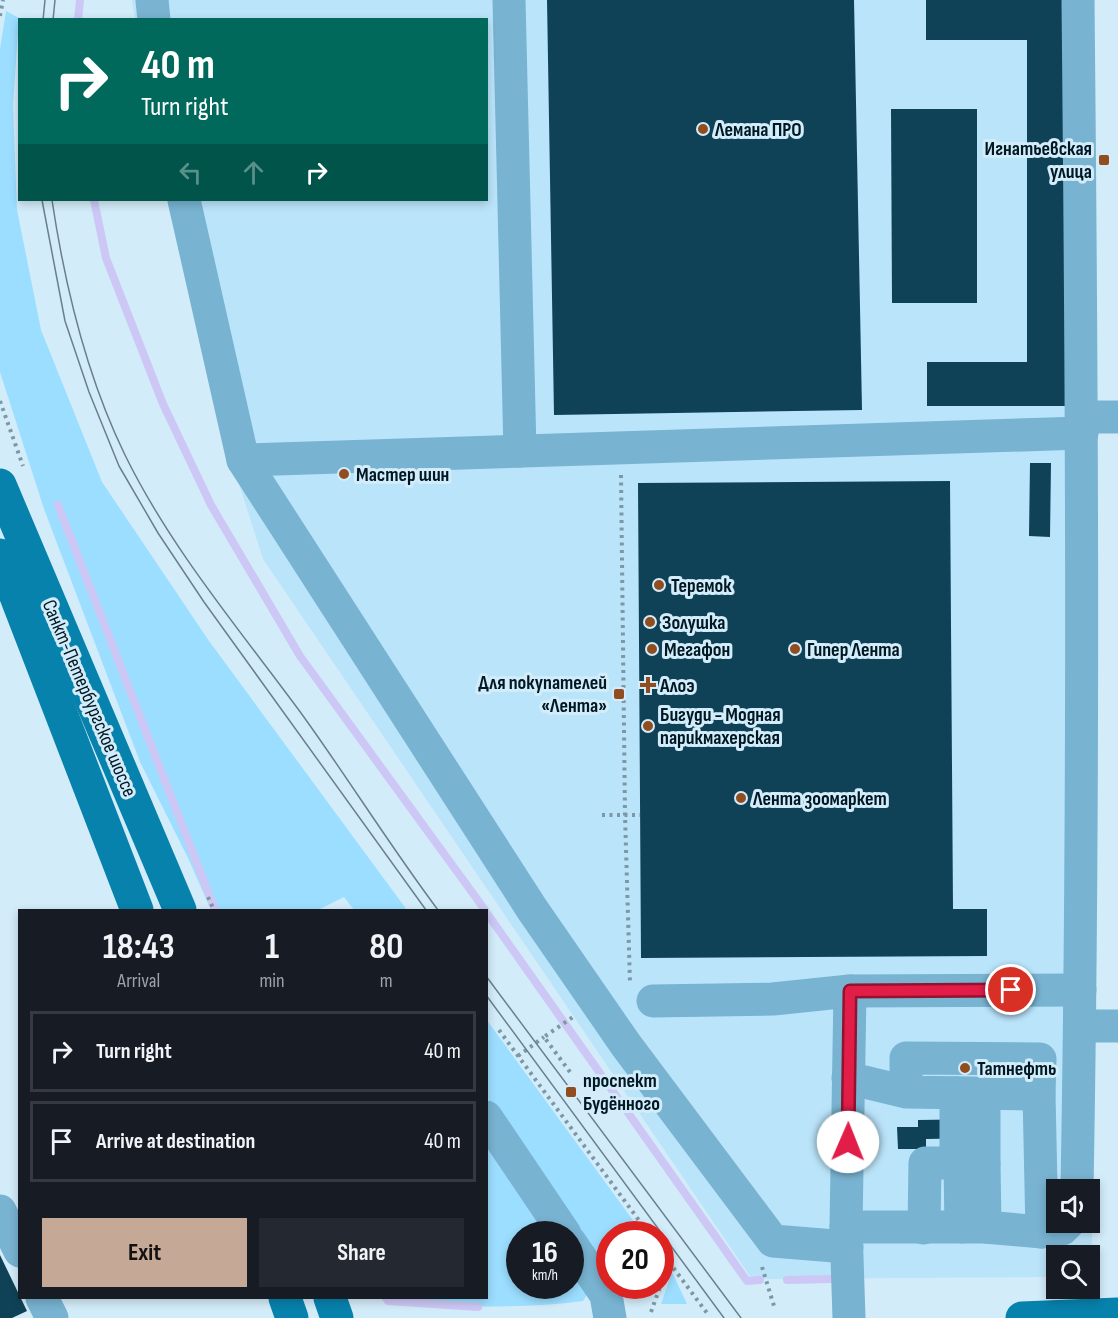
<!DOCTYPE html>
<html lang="en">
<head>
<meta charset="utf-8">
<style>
	:root { --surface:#171b24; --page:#242831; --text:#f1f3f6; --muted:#9ea1a6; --line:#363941; --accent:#c6a896 }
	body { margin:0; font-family:"Sofia Sans Condensed",sans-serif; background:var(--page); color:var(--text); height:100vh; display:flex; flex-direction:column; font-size:22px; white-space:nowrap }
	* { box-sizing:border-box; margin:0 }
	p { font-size:20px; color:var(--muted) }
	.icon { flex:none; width:33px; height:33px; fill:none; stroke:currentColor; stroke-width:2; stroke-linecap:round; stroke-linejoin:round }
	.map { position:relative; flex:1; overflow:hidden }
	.sheet { position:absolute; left:18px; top:909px; width:470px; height:390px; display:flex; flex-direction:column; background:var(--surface); border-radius:0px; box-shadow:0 3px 9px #0003 }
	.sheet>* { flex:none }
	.top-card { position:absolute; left:18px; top:18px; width:470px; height:183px; border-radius:0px; box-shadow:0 3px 9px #0003; background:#00695c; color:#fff; overflow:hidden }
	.fabs { position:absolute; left:1046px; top:1179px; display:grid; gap:12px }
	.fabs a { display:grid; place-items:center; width:54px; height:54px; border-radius:0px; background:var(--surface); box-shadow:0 3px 9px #0003; font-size:30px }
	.speed { position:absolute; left:506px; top:1221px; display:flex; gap:12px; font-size:30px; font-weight:700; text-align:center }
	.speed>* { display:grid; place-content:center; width:78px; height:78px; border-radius:50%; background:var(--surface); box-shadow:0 3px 9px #0003; line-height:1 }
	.speed small { font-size:15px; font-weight:400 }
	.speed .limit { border:9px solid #d22; background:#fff; color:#111 }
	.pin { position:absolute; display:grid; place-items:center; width:51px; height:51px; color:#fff; margin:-26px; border:3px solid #fff; border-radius:50%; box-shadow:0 2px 6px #0007 }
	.me { position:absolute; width:66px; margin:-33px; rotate:1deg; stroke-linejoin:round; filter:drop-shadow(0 0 4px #0008) }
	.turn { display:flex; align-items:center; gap:21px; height:126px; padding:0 24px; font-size:27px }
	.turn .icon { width:78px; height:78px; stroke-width:2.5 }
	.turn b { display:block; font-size:42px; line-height:51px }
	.lanes { display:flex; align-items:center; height:57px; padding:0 24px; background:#0003; justify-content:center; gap:30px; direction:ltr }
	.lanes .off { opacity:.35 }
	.eta { display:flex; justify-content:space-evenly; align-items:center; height:102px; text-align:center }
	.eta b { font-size:36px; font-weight:700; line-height:42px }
	.button { display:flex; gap:12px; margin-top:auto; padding:12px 24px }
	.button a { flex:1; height:69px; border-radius:0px; background:var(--accent); color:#111; font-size:24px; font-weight:700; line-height:69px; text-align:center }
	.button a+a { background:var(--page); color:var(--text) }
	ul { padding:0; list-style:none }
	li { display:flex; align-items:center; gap:18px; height:81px; margin:0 12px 9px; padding:0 12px; border:3px solid var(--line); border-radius:0px }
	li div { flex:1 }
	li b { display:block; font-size:22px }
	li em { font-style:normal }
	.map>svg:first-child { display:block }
	.built { fill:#bae4fa; fill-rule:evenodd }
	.green { fill:#9cdeff }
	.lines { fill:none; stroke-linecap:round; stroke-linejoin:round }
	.stream { stroke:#cdc7f5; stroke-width:8 }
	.building { fill:#104257 }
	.path { stroke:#7e97a4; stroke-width:4; stroke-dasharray:3 4.5; stroke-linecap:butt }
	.minor { stroke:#78b3d1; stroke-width:33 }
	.major { stroke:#0782ad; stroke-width:33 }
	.tram { stroke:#68808d; stroke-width:1.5 }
	.route-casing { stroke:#92132f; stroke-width:15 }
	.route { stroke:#e11d48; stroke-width:10 }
	.poi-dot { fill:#914d20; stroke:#d3ecf9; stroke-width:2 }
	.labels { text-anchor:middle; stroke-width:6; stroke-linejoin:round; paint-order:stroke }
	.poi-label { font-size:20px; font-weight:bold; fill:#001824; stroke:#d3ecf9; text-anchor:start }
	.street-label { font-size:20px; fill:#001824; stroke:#d3ecf9 }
</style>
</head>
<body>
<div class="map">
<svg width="1118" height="1318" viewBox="0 0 1118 1318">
	<rect width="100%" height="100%" fill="#d3ecf9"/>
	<path class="built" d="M132,0H1090L1092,1277H1089V1256H1056V1277L752,1279L263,559L232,462L167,200H486V20L135,19ZM1056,1190H1089V1222H1056Z"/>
	<g class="green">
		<polygon points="6,11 19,18 13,105 17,210 41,330 102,482 209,641 407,910 354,910 344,897 318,910 211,910 189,860 140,762 44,509 0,372 0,49"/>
		<polygon points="486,1019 643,1234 609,1234 609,1273 603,1262 486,1096"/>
		<path d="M486,1142L553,1234H519V1286H570V1259L588,1293L583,1301C524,1309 463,1306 403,1306L391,1304L380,1298H486Z"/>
		<polygon points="672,1272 687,1304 661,1304"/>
	</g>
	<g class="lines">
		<g class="stream">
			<polyline points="78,20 80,0"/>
			<polyline points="94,200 106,258 163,404 211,505 300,656 485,910"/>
			<polyline points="58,505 215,910"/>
			<polyline points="486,912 747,1281 760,1280"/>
			<polyline points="787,1280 832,1279"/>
			<polyline points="386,1298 388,1301 478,1307"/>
		</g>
	</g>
	<g class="building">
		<polygon points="547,0 854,0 862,410 554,415"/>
		<polygon points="926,0 1067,0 1068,406 927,406 927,362 1027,362 1027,40 926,40"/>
		<polygon points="891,109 977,109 977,303 892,303"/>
		<polygon points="1030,463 1051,463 1050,537 1029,536"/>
		<polygon points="950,481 953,909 987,909 987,956 641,958 638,483"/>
		<polygon points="986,1119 986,1138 926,1139 926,1149 898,1149 897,1127 918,1127 918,1120"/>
		<polygon points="0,1255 27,1311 12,1318 0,1318"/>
	</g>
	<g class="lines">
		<g class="path">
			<polyline points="0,16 3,0"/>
			<polyline points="0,401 23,466"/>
			<polyline points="621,475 625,815 630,983"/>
			<polyline points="602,815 640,815"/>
			<polyline points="208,897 214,910"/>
			<polyline points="499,1030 649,1234"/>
			<polyline points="518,1056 544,1037"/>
			<polyline points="570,1072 544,1037 573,1017"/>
			<polyline points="660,1250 707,1313"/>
			<polyline points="762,1267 774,1306"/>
			<polyline points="651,1312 669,1262"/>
		</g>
		<g class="minor">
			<polyline points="152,0 154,20"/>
			<polyline points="509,0 520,451"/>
			<polyline points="184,200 243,460 532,909 626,1045 773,1241 847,1247"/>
			<polyline points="1082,417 1118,417"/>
			<polyline points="243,460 1082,433"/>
			<polyline points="653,1001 773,999 850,991 1080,990"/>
			<polyline points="1080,1026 1118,1026"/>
			<polyline points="848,1078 906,1092 1039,1094 1040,1059 906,1058 906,1092"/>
			<polyline points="956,1093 956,1162"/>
			<polyline points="984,1093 984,1163"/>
			<polyline points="1039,1094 1042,1232"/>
			<polyline points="486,1117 565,1234"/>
			<polyline points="960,1163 961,1227"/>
			<path d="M1077,1190C1084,793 1082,397 1078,0"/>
			<polyline points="0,1211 20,1251"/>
			<polyline points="846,1227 985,1227 1042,1232 1062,1229 1069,1222"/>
			<polyline points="924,1228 925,1163 984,1163 985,1227"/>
			<polyline points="570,1242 606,1295 610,1318"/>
			<polyline points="42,1298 52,1318"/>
			<polyline points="849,1318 846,1227 850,991"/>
		</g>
		<g class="major">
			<polyline points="0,485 180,910"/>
			<polyline points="0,555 137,910"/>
			<polyline points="285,1298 292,1318"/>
			<polyline points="330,1298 337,1318"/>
			<polyline points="1022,1318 1118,1314"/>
		</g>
		<g class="tram">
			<polyline points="43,20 45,0"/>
			<polyline points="53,20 55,0"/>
			<polyline points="42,200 65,321 89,392 119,466 158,533 204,602 426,910"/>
			<path d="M52,200C65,287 86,375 125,455C171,549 240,630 301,713C348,778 390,846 438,910"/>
			<polyline points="486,976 741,1318"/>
			<polyline points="486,995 724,1318"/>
		</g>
	</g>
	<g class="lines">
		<defs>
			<polyline id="route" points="848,1142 850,991 1011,990"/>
		</defs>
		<use href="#route" class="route-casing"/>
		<use href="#route" class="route"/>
	</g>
	<g class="poi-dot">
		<circle cx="703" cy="129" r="6"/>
		<rect x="1098" y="154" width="12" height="12" rx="3"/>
		<circle cx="344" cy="474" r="6"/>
		<circle cx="659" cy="585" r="6"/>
		<circle cx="650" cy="622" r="6"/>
		<circle cx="652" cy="649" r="6"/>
		<circle cx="795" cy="649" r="6"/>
		<path d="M645 676h6v6h6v6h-6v6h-6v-6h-6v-6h6z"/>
		<rect x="613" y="688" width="12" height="12" rx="3"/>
		<circle cx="648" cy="726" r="6"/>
		<circle cx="741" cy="798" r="6"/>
		<circle cx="965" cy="1068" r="6"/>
		<rect x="565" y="1086" width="12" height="12" rx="3"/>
	</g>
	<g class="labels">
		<g class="poi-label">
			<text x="715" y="136">Лемана ПРО</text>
			<text x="1092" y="155" text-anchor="end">Игнатьевская<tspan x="1092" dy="23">улица</tspan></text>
			<text x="356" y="481">Мастер шин</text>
			<text x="671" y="592">Теремок</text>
			<text x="662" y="629">Золушка</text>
			<text x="664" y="656">Мегафон</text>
			<text x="807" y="656">Гипер Лента</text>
			<text x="607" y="689" text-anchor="end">Для покупателей<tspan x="607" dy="23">«Лента»</tspan></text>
			<text x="660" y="692">Алоэ</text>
			<text x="660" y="721">Бигуди - Модная<tspan x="660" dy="23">парикмахерская</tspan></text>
			<text x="753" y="805">Лента зоомаркет</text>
			<text x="977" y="1075">Татнефть</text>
			<text x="583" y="1087">проспект<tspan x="583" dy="23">Будённого</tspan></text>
		</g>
		<g class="street-label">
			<text transform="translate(90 698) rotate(67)" y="7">Санкт-Петербургское шоссе</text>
		</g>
	</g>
</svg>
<div class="fabs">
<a><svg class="icon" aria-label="sound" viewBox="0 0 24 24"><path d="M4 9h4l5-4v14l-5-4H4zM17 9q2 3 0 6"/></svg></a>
<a><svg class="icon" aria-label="search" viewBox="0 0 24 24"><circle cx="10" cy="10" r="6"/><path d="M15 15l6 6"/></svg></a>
</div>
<div class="speed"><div>16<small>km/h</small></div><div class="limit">20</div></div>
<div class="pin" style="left:1011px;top:990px;background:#d93025"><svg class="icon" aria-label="arrive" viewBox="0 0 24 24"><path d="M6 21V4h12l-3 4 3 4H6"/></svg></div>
<svg class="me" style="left:848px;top:1142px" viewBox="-20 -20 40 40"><circle r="19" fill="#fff"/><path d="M0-13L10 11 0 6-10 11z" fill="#e11d48"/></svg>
<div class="top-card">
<div class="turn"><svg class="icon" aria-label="right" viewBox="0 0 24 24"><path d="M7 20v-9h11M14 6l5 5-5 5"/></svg><div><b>40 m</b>Turn right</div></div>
<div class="lanes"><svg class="icon off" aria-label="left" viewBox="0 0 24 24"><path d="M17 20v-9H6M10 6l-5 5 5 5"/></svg><svg class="icon off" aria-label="ahead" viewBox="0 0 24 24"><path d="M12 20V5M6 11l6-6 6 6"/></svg><svg class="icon" aria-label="right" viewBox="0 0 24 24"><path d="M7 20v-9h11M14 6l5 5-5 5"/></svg></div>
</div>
<section class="sheet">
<div class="eta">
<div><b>18:43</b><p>Arrival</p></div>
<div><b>1</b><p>min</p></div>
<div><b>80</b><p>m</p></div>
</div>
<ul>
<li><svg class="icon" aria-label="right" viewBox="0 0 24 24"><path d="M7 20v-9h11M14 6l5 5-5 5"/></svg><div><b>Turn right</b></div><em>40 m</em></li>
<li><svg class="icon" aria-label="arrive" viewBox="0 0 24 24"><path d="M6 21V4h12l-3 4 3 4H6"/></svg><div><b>Arrive at destination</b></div><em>40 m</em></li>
</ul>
<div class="button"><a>Exit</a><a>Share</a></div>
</section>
</div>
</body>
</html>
